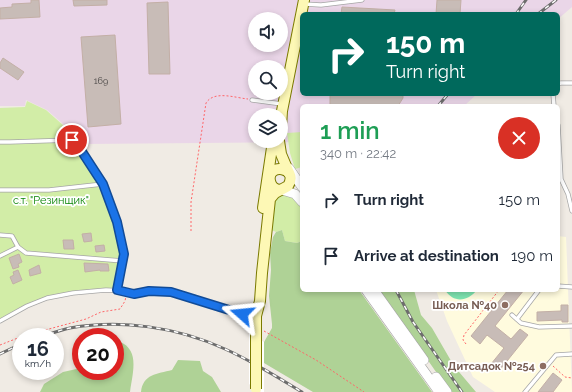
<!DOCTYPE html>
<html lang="en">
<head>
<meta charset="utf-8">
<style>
	:root { --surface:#fff; --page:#f2f2f3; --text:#1f2937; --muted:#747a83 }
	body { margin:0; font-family:Raleway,sans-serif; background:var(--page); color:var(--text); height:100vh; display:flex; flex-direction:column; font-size:15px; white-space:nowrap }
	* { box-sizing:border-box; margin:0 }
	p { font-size:13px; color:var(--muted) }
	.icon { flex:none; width:22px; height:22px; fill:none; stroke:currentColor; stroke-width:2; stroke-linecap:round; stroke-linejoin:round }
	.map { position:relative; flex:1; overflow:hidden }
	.details { position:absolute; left:300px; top:104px; width:260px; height:188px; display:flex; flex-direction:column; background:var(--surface); border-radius:6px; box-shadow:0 2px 6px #0003 }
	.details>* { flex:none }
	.guide { position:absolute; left:300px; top:12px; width:260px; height:84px; border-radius:6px; box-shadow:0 2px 6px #0003; background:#00695c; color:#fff; overflow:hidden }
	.fabs { position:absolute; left:248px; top:12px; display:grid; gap:8px }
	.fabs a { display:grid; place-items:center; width:40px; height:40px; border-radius:50%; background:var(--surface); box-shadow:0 2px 6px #0003; font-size:20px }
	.speed { position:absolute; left:12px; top:328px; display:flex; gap:8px; font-size:20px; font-weight:700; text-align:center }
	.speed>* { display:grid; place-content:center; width:52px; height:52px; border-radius:50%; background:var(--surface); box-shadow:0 2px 6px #0003; line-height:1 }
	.speed small { font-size:10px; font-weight:400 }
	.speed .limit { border:6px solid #d22; background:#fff; color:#111 }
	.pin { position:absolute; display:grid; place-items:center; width:34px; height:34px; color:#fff; margin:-17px; border:2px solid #fff; border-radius:50%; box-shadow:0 1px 4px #0007 }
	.me { position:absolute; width:44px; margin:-22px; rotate:288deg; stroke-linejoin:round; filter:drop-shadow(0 0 3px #0008) }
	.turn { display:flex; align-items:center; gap:14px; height:84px; padding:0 20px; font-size:18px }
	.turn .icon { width:52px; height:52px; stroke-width:2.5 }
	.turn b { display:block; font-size:28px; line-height:34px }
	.round { display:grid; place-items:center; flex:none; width:42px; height:42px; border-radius:21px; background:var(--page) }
	.overview { display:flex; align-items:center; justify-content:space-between; height:68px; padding:0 20px }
	h1 { font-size:24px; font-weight:600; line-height:30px; color:#1e9e55 }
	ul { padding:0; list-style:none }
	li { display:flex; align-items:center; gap:12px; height:56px; padding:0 20px }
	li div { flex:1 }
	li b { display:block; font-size:15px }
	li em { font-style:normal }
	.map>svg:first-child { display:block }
	.industrial { fill:#ead6e8; fill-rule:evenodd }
	.education { fill:#fffbde }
	.grass { fill:#d2eda7 }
	.forest { fill:#afd296 }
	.pitch { fill:#7ee4b0 }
	.pier { fill:#fff }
	.building { fill:#c8bcb7; stroke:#c3afa6 }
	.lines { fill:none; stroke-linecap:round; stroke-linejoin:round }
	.service-casing { stroke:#a6a6a6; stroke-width:5 }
	.tertiary-casing { stroke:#a6a6a6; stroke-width:10 }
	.secondary-casing { stroke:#7b7a00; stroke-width:12 }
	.path { stroke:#ff6668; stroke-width:1; stroke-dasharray:2 2; stroke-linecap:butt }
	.service { stroke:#fff; stroke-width:3.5 }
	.tertiary { stroke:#fff; stroke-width:9 }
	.secondary { stroke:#fdf8b5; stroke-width:10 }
	.rail-casing { stroke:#6d6d6d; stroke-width:3 }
	.rail { stroke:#fff; stroke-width:1.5; stroke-dasharray:4.5; stroke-linecap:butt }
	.secondary-bridge-casing { stroke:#7b7a00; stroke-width:12; stroke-linecap:butt }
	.secondary-bridge { stroke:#fdf8b5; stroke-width:10 }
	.route-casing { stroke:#114b97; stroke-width:10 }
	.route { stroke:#1a73e8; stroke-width:7 }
	.education-dot { fill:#8d6e63; stroke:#fff; stroke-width:1.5 }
	.labels { text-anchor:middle; stroke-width:3.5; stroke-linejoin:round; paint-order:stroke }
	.number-label { font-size:9px; fill:#494645 }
	.park-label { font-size:11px; fill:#098405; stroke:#fff }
	.education-label { font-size:11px; font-weight:bold; fill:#785e54; stroke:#fff; text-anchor:end }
</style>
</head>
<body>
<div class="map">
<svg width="572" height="392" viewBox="0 0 572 392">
	<rect width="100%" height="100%" fill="#f0ebe4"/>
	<path class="industrial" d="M0,0H572V7L558,19V14H302V94H477L464,106H302V142L86,144L47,110L26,100L25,106H0ZM255,19H281V45H255ZM255,67H281V93H255ZM255,115H281V141H255Z"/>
	<polygon class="education" points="558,236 566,237 572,392 495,392 473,377 447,321 436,290 558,290"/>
	<g class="grass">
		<path d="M27,101L46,110L73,134L77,138L74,142L97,177L113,210L122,257L117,263C117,272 119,283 112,289L55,296L0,319V257L19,247L13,235L0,234V108L25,107Z"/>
		<polygon points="302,132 302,167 295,169 290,153 287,133"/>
		<polygon points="281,194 291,196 302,208 302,241 297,243 285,241 282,230 276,232 269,229 273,199"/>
		<polygon points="0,236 11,237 17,247 0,256"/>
	</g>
	<g class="forest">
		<polygon points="282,230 285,241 297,243 302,241 302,290 359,290 432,392 313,392 264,363 264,342 272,328 272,324 269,296 271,270 270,253 273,237 276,232"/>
		<polygon points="379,290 414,290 421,315 432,328 454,366 476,392 450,392"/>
		<path d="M115,340C141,347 133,371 130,392H40L44,384L63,372L81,368V371H115Z"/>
		<path d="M178,360L200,361L203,371L212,377L221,392H141C143,374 157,374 172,370Z"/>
	</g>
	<path class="pitch" d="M445,290H477C468,301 454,304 445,290Z"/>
	<polygon class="pier" points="249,333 264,342 264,392 261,392 249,384"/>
	<g class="building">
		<polygon points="31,0 39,0 40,17 0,19 0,8 12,7 12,4 31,3"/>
		<polygon points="73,0 107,0 107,5 74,6"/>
		<polygon points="437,0 461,0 460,14 436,14"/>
		<polygon points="168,2 170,74 149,74 147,3"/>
		<polygon points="342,7 395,10 394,14 341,14"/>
		<polygon points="115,35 121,124 88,127 81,37"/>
		<polygon points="3,58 24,72 18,80 0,68 0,63"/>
		<polygon points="330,94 403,94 403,98 398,106 330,106"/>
		<polygon points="91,233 92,241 84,242 82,234"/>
		<polygon points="63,240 73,240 74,249 64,249"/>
		<polygon points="104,245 105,251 96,252 95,246"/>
		<polygon points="19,254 22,262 18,264 19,267 13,269 9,258"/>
		<polygon points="84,263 108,264 109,271 100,271 100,270 85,272"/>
		<polygon points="39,265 41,273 30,276 29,270"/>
		<polygon points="18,270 22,280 13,284 10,277 14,275 13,272"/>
		<polygon points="508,290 524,290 495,326 511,339 520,329 528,335 499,371 491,364 504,348 487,335 480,344 471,336"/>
		<polygon points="561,305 568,305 568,322 562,322 562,320 537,321 537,312 561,311"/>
		<polygon points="553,373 562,380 553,392 538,392"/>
	</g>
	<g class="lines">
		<defs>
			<g id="service">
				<polyline points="304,4 321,5 362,0"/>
				<polyline points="558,84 561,83 572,83"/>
				<polyline points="553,94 554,106"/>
				<polyline points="252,100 282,104"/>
				<polyline points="558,125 561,179 568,194 572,211"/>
				<polyline points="0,142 10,142 72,140 75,141 103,184 114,212 120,232 124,254 117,290"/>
				<polyline points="0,190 49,190 103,184"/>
				<polyline points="0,235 12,236 18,247 26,253 123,261"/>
				<polyline points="0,256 18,247"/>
				<polyline points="558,286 572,287"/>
				<polyline points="512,315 521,323 539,327 572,326"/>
				<polyline points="517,319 539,290"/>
				<polyline points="0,321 27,306 47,298 73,293 106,290 127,291 134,293 149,291 171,292 242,314 255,320"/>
				<polyline points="525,392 556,355 572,354"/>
			</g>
			<g id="tertiary">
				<polyline points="289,168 302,187"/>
				<polyline points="282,190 295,194 302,202"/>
				<polyline points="366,290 439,392"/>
				<polyline points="374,290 424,360"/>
				<polyline points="436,377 447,392"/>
			</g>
			<g id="secondary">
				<polyline points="281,127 282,111 304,0"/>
				<polyline points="279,141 281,154 289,173"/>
				<polyline points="263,208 273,141"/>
				<path d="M256,338V316L260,301L262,273L270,199L275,193L288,186C300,166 266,163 270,181C271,186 274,189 279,190"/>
			</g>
		</defs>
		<use href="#service" class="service-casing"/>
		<use href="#tertiary" class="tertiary-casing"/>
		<use href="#secondary" class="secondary-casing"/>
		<g class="path">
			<path d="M191,231V202L206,103C214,90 236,98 248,99"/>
			<polyline points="264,331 316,360 364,392"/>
			<polyline points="466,344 463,340 464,335 499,290"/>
			<polyline points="0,345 23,336 86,319 101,312 120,309 125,301 126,296"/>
			<polyline points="553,366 565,377 572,378"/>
		</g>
		<use href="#service" class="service"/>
		<use href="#tertiary" class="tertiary"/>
		<use href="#secondary" class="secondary"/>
		<defs>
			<g id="rail">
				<polyline points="516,14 526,0"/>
				<polyline points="538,14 556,0"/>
				<polyline points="438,106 448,94"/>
				<polyline points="396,290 413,322 462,392"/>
				<path d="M41,337C50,334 60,330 70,328C122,319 177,327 225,349C252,361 277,377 302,392"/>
				<polyline points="0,354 21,344"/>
			</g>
		</defs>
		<use href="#rail" class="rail-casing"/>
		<use href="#rail" class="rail"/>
		<defs>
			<polyline id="secondary-bridge" points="256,338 256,389"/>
		</defs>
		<use href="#secondary-bridge" class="secondary-bridge-casing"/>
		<use href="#secondary-bridge" class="secondary-bridge"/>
	</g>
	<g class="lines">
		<defs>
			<polyline id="route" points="72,140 75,141 103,184 117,222 124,254 117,290 134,294 149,291 171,292 242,314"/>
		</defs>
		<use href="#route" class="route-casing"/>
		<use href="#route" class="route"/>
	</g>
	<g class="education-dot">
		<circle cx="505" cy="305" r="4"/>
		<circle cx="543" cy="366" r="4"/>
	</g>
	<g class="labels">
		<g class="number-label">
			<text x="101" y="84">169</text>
		</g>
		<g class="park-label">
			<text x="51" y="204">с.т. "Резинщик"</text>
		</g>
		<g class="education-label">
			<text x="497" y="309">Школа №40</text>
			<text x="535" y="370">Дитсадок №254</text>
		</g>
	</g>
</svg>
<div class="fabs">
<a><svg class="icon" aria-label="sound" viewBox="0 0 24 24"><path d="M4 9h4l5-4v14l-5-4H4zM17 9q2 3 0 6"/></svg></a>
<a><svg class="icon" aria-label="search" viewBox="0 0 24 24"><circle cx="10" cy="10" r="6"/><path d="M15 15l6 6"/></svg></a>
<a><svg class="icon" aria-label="layers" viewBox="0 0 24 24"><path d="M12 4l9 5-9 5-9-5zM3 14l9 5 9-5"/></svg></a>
</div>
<div class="speed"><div>16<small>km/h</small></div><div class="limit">20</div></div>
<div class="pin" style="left:72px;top:140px;background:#d93025"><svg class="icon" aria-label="arrive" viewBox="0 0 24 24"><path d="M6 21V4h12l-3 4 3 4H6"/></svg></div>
<svg class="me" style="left:242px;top:314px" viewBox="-20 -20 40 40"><path d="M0-17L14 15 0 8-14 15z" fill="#1a73e8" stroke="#fff" stroke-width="4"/></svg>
<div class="guide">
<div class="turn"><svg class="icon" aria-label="right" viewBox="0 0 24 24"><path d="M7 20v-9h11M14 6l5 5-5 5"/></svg><div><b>150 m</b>Turn right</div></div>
</div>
<section class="details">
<div class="overview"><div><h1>1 min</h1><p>340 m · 22:42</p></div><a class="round" style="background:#d93025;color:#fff"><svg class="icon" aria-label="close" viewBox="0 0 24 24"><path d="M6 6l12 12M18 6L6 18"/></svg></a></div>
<ul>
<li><svg class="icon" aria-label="right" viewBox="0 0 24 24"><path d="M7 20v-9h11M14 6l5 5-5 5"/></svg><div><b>Turn right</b></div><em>150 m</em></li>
<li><svg class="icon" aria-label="arrive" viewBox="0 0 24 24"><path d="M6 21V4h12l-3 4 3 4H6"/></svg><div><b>Arrive at destination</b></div><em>190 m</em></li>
</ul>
</section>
</div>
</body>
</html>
